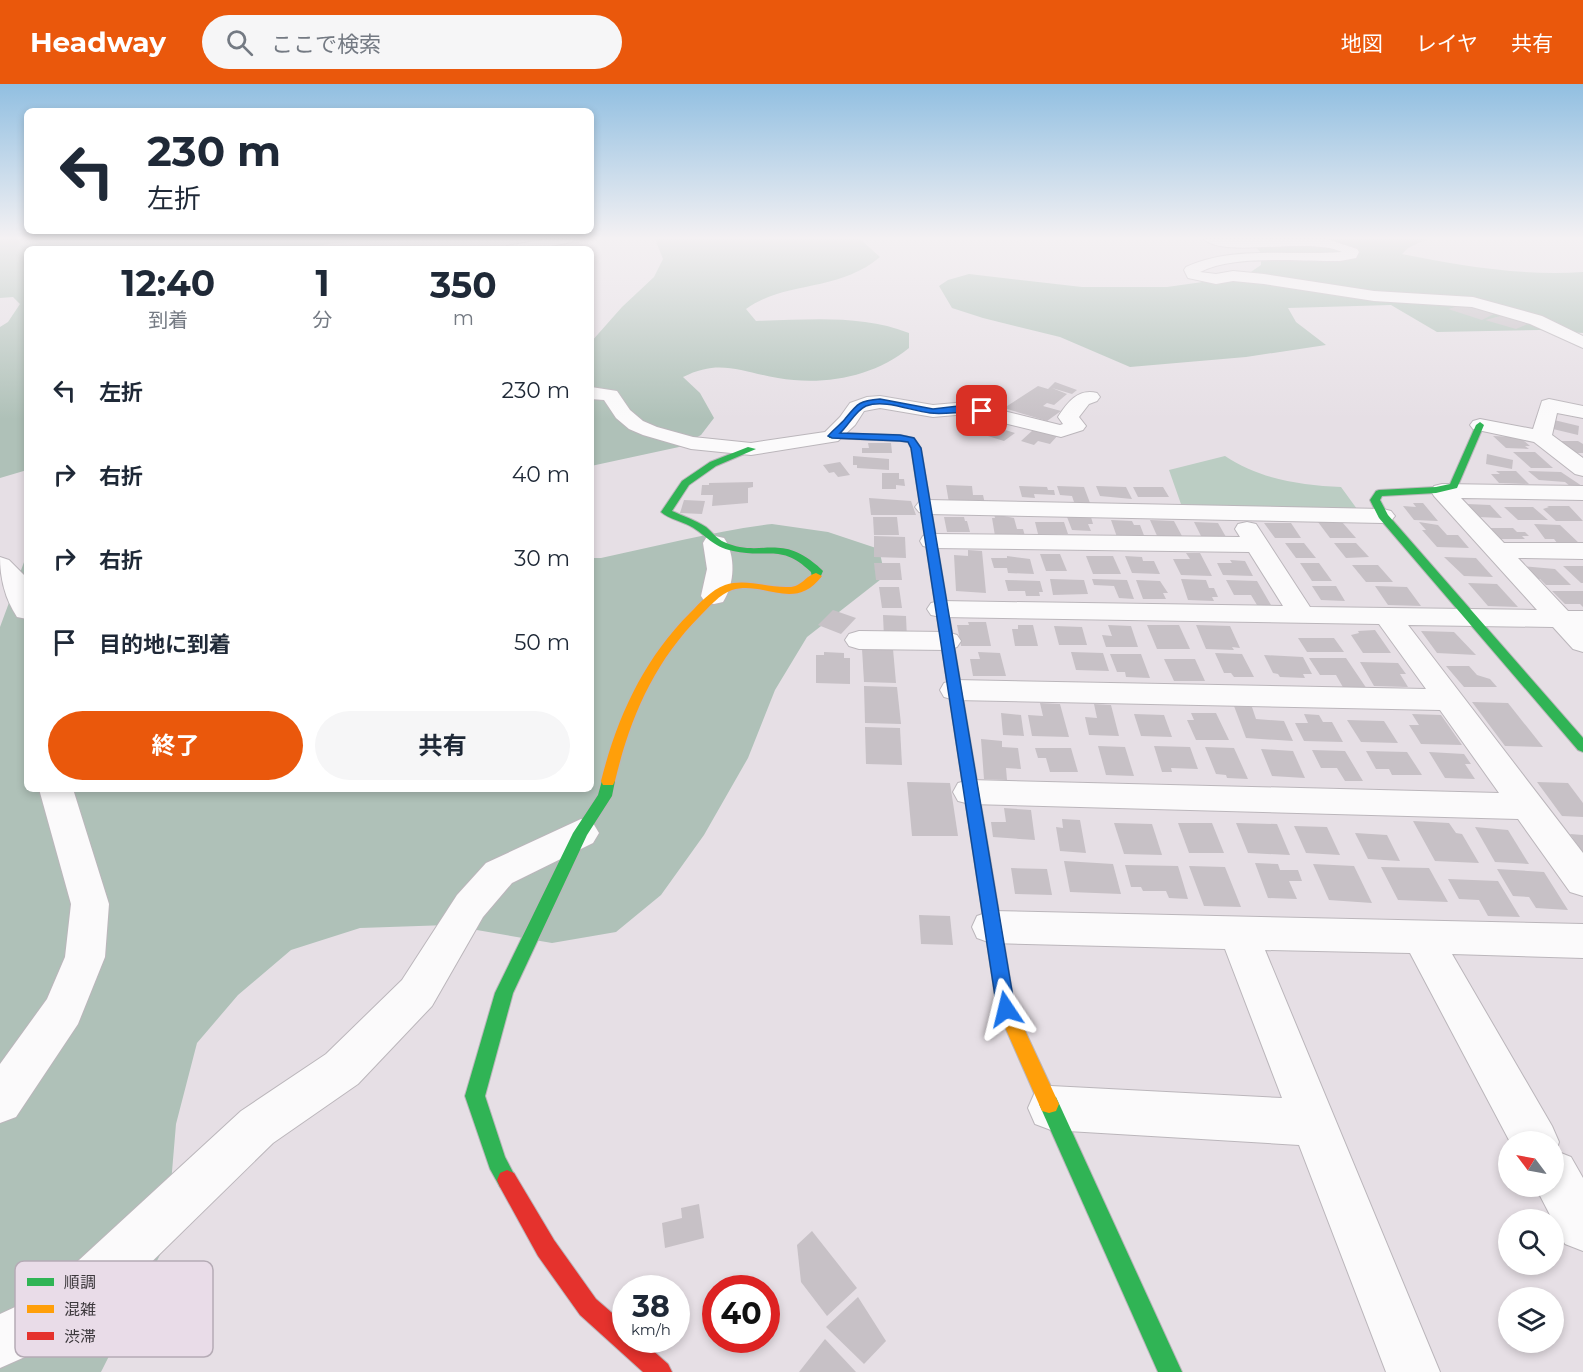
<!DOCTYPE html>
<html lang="ja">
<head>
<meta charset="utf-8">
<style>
	:root { --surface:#fff; --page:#f6f6f7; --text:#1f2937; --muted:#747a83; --accent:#ea580c }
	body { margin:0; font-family:Montserrat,"Noto Sans JP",sans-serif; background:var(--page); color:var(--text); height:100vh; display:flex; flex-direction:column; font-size:22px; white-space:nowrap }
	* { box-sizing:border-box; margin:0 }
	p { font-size:20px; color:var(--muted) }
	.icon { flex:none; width:33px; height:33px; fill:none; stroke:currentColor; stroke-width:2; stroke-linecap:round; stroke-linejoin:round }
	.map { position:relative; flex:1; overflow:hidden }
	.drawer { position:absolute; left:24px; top:162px; width:570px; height:546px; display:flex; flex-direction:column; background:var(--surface); border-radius:9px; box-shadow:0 3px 9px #0003 }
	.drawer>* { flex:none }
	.guide { position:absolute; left:24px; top:24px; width:570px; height:126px; border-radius:9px; box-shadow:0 3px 9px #0003; background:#fff; color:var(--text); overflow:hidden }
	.needle { width:39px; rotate:302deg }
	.fabs { position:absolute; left:1498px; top:1047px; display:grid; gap:12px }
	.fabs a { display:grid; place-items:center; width:66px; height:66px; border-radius:50%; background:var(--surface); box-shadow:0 3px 9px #0003; font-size:30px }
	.speed { position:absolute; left:612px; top:1191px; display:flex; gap:12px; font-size:30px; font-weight:700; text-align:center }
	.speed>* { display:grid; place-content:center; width:78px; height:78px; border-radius:50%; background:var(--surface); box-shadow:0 3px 9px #0003; line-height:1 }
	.speed small { font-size:15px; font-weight:400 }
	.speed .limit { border:9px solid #d22; background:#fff; color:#111 }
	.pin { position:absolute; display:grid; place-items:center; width:51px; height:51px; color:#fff; margin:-26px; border-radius:12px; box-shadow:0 3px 9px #0006 }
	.me { position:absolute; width:66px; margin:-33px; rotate:350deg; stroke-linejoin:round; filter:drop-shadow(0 0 4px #0008) }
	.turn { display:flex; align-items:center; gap:21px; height:126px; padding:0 24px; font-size:27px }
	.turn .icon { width:78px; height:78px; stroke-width:2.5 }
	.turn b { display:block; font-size:42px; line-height:51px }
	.eta { display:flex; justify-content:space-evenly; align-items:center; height:102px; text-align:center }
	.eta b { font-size:36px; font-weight:700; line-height:42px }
	.cta { display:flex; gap:12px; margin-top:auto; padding:12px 24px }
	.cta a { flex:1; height:69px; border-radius:36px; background:var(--accent); color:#fff; font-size:24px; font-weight:700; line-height:69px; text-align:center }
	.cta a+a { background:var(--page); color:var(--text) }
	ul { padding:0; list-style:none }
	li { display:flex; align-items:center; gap:18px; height:84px; padding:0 24px }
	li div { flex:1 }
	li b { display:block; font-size:22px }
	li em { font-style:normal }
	header { display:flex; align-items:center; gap:36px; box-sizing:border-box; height:84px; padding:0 30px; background:var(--accent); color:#fff }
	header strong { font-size:28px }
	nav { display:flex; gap:33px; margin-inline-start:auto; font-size:21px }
	.search { width:420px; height:54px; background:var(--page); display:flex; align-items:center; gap:15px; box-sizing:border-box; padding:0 21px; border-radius:33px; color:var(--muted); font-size:22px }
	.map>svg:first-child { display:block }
	.green { fill:#bbcdc3 }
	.forest { fill:#afc1b8 }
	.building { fill:#c7c1c6 }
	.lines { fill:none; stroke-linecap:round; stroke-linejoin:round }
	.street-casing { stroke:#bbb6bb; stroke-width:2 }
	.fast-casing { stroke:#bbb6bb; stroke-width:2 }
	.slow-casing { stroke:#bbb6bb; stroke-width:2 }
	.jam-casing { stroke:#bbb6bb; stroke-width:2 }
	.street { fill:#fbfafb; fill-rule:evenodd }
	.fast { fill:#30b455; fill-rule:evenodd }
	.slow { fill:#ff9f0a; fill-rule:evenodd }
	.jam { fill:#e5322d; fill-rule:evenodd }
	.route { fill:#1a73e8; stroke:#114b97; stroke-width:1.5 }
	.key { fill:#e9dce8; stroke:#b5abb5; stroke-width:1.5 }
	.key-label { font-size:16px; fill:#3d393d }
</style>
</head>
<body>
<header>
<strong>Headway</strong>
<div class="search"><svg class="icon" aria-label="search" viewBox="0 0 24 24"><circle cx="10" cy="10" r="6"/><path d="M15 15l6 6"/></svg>ここで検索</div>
<nav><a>地図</a><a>レイヤ</a><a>共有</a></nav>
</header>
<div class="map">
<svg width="1583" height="1288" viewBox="0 0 1583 1288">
	<rect width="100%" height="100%" fill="#e6dfe5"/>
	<path class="green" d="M1225,372C1259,395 1300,401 1341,403L1357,425L1182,423L1169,386Z"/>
	<g class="forest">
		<polygon points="0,155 415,155 335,159 298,165 27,165 27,386 0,394 0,243 8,238 20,220 13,213 0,214"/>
		<path d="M655,155H860L880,173C837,209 786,196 746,225L756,237C807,236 860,230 909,249V264C874,293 823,302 778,294C741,288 720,274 683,293L700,309L714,334L701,351L679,363L591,382V258L622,223L654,193L663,175Z"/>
		<path d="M1249,155H1427L1408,164L1402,170C1462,182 1521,192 1583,188V249L1540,246L1437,248L1391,221L1288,224L1296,238L1326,261L1246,273L1130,283L1060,253L983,234L952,224L939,202L948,196L969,190L1082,203H1167L1245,192L1261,181V169Z"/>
		<path d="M772,440L828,448L879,465L885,492L807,553L775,606L748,674L704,751L661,811L616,848L552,859L448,841L360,844L291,866L238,911L197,959L176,1040L166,1159L101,1288H0V543L27,470V705H591V474H601C658,462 714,447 772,440Z"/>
	</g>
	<g class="building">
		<polygon points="1462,221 1492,228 1489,229 1494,230 1482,236 1448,225"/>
		<polygon points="1504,231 1530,239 1516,245 1485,236"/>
		<polygon points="1055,298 1077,306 1072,310 1052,304 1067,310 1054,321 1047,319 1043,322 1061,327 1047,337 1004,324 1038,302 1048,305"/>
		<polygon points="1554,336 1579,342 1578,351 1553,345"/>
		<polygon points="986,340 1015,349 1004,357 975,348"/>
		<polygon points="1033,346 1059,350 1050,360 1038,357 1034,361 1021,357"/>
		<polygon points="1493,352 1515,353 1523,356 1530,362 1525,362 1529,365 1506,364"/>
		<polygon points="1558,357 1578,357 1583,360 1583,369 1575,369"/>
		<polygon points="868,359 891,359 892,369 862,369 862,364 869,364"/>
		<polygon points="1513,368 1535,368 1553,384 1531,384"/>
		<polygon points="1487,370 1513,376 1512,385 1486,380"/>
		<polygon points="853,372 889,375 889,386 857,384 857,381 853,381"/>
		<polygon points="840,378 850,391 838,393 834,388 829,389 823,381"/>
		<polygon points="1496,387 1516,387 1529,400 1499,399 1491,390 1500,390"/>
		<polygon points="1528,387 1561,388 1582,402 1570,402 1565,398 1539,396"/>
		<polygon points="882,389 899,389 899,395 904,395 905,402 896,401 896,405 882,405"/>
		<polygon points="753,398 753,403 748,404 748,419 712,422 713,411 701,411 702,401 709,401 709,399"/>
		<polygon points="946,401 972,402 973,411 983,411 985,420 949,419"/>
		<polygon points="1019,402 1047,403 1048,406 1054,406 1055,411 1034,410 1035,414 1022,413"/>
		<polygon points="1057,402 1084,403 1090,419 1074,418 1072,412 1060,411"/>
		<polygon points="1096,402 1126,403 1132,415 1100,412"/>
		<polygon points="1133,403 1163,403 1169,413 1138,413"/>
		<polygon points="869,414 911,417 916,431 871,431"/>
		<polygon points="684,416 705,417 702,430 680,429"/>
		<polygon points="1413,419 1423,419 1438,437 1414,436 1403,422 1416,423"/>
		<polygon points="1467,420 1490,421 1502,434 1478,433"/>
		<polygon points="1547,422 1569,422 1583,437 1556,437 1543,425 1549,423"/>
		<polygon points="1504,423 1533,423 1548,436 1518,436"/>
		<polygon points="994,430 1014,434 1017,445 1023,445 1025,452 995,452 992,434 995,434"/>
		<polygon points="873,433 897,433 899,451 874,451"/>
		<polygon points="944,433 964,433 965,437 967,437 970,448 947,448"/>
		<polygon points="1067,433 1091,433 1093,440 1088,440 1091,447 1072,446"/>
		<polygon points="1111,436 1132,437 1134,441 1140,441 1145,454 1117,453"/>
		<polygon points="1150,436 1174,437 1183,454 1158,454"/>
		<polygon points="1035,438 1064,438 1068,450 1038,450"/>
		<polygon points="1194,438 1218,439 1226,453 1201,452"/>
		<polygon points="1318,438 1342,438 1356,454 1330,454"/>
		<polygon points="1419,438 1438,441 1447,451 1458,451 1469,464 1437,463 1422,446 1426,446"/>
		<polygon points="1264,439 1291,439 1301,454 1275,454"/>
		<polygon points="1534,440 1560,441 1580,460 1558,460 1554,455 1545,455"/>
		<polygon points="1487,444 1513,444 1517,448 1525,448 1529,452 1522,452 1525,455 1498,455"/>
		<polygon points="874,452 905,453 906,474 874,473"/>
		<polygon points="1285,459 1304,459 1316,474 1296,474"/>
		<polygon points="1334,459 1356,459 1369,473 1346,474"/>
		<polygon points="968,466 982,467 986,509 956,507 954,471 968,472"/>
		<polygon points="1186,469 1200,469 1212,492 1181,491 1173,475 1190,475"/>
		<polygon points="1040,470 1060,470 1067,487 1046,487"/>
		<polygon points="1007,472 1030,475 1034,490 1008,489 1007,484 994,484 991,474 1007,474"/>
		<polygon points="1086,472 1113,472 1121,490 1093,490"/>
		<polygon points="1125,472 1142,473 1143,477 1154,477 1160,490 1132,489"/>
		<polygon points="1444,473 1476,474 1493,493 1464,492"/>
		<polygon points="1230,476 1245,477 1253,492 1223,491 1217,479 1232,479"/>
		<polygon points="874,479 900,479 902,496 876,496"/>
		<polygon points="1300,479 1319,479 1332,497 1312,497"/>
		<polygon points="1352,481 1378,481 1393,498 1366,498"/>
		<polygon points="1522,482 1555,485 1571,501 1546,501 1540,495 1535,495"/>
		<polygon points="1563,482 1583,482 1583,499 1581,499"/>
		<polygon points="1050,495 1084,496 1088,510 1053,511"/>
		<polygon points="1092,495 1127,496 1134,515 1119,514 1114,502 1094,501"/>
		<polygon points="1181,495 1206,496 1209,504 1214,504 1218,513 1212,513 1214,517 1188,516"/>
		<polygon points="1005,496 1040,497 1043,508 1039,508 1040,512 1026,512 1025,507 1008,507"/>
		<polygon points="1136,496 1160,497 1168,509 1163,509 1166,515 1143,515"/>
		<polygon points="1226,496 1257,497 1271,521 1257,521 1251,511 1234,511"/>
		<polygon points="1468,499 1497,500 1518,523 1488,522"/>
		<polygon points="1312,502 1336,502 1345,517 1321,516"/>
		<polygon points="1375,502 1407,503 1421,522 1388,521"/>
		<polygon points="879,503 899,503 902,524 882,524"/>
		<polygon points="1552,507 1583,507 1583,523 1580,520 1565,520"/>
		<polygon points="833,526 856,534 841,550 818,541"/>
		<polygon points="883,531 906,532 907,555 884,554"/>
		<polygon points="968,538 986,538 991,562 961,562 957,541 969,541"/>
		<polygon points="1018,541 1033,541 1038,562 1015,562 1012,545 1018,545"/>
		<polygon points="1108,541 1131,542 1138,563 1106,563 1102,551 1112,552"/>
		<polygon points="1147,541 1179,541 1190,565 1157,565"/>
		<polygon points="1196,541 1230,542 1240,564 1232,563 1234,566 1206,565"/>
		<polygon points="1054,542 1082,543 1087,561 1059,561"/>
		<polygon points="1375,546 1391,569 1363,569 1351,551 1359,549 1358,547"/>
		<polygon points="1421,547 1454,548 1476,571 1437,569"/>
		<polygon points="1298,554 1334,554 1344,568 1307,568"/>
		<polygon points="862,565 893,565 896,599 864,598"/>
		<polygon points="824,568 844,569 844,574 850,574 850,600 816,599 816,571 824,571"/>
		<polygon points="978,568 1000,569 1006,592 973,592 970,575 980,575"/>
		<polygon points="1071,568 1103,569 1109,587 1076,586"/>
		<polygon points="1215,569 1242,570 1254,593 1234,593 1231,589 1224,589"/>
		<polygon points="1110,570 1141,570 1150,594 1126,593 1125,588 1117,588"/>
		<polygon points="1264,571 1303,573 1312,590 1303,590 1305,594 1280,593 1278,590 1273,589"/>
		<polygon points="1309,574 1346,574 1367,605 1344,605 1336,591 1320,591"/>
		<polygon points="1164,575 1195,575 1205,597 1174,597"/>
		<polygon points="1360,578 1398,579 1406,590 1400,590 1408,603 1374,602"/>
		<polygon points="1446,582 1469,582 1477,591 1490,595 1497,603 1464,603"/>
		<polygon points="864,602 897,603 901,640 865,639"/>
		<polygon points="1472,618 1508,619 1543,663 1505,662"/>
		<polygon points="1040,619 1060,620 1069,653 1032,652 1028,631 1043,632"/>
		<polygon points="1094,620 1111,621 1119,652 1089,651 1085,633 1097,634"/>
		<polygon points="1234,622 1252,623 1256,635 1284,637 1293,657 1246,654"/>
		<polygon points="1001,629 1021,631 1024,652 1003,651"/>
		<polygon points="1191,629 1216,629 1229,656 1196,656 1187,636 1194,636"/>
		<polygon points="1134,630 1164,631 1172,653 1141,652"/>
		<polygon points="1304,630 1319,631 1323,638 1332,638 1343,658 1304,657 1295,639 1308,639"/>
		<polygon points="1412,630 1441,631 1462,661 1421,660 1409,641 1419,641"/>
		<polygon points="1347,636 1384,637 1398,659 1361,658"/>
		<polygon points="865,643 900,644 902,681 866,680"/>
		<polygon points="981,655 1002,657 1002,663 1018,664 1021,685 1006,684 1007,696 984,695"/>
		<polygon points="1098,662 1125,663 1134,692 1106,691"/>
		<polygon points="1154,662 1190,663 1198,685 1171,684 1172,688 1162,688"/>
		<polygon points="1205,663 1234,664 1248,695 1227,694 1226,691 1216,690"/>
		<polygon points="1035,664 1071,664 1078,688 1050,688 1046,674 1038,674"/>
		<polygon points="1261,665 1293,667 1305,694 1272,692"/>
		<polygon points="1312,666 1345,667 1363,697 1345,697 1337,684 1321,684"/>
		<polygon points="1366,667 1407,668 1422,691 1392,691 1389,685 1376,685"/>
		<polygon points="1429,668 1464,670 1471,680 1465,680 1475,695 1445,694"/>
		<polygon points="907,698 950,699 958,752 912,752"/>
		<polygon points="1537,698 1568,699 1583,719 1583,733 1562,732"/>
		<polygon points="1004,724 1031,726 1035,756 993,753 991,738 1006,738"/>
		<polygon points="1062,735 1080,736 1086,769 1060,767 1056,743 1063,744"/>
		<polygon points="1413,737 1449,739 1456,749 1462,750 1479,779 1435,777"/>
		<polygon points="1114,739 1152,740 1162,771 1124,770"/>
		<polygon points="1178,739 1212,739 1224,769 1189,769"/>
		<polygon points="1236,739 1277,740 1290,771 1248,769"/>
		<polygon points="1294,742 1327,743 1340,771 1306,769"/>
		<polygon points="1475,743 1508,746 1529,780 1495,778"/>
		<polygon points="1355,749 1387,751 1400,777 1368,775"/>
		<polygon points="1570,750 1583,751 1583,769"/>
		<polygon points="1064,777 1113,780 1121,810 1070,808"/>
		<polygon points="1255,779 1278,780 1280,786 1298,786 1302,797 1289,797 1297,815 1268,814"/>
		<polygon points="1313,780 1354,782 1372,819 1329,816"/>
		<polygon points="1125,781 1178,782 1188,815 1169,814 1166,807 1143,807 1141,803 1131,803"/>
		<polygon points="1189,782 1225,783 1241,823 1204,822"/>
		<polygon points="1381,783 1429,784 1448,818 1398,816"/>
		<polygon points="1011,784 1047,785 1052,811 1015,810"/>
		<polygon points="1497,785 1544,788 1568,826 1536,824 1529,813 1513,812"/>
		<polygon points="1448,795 1498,797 1520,833 1488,832 1479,816 1459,815"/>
		<polygon points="919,831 950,832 953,861 921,860"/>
		<polygon points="699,1120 704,1154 665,1164 662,1139 682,1134 681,1124"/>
		<polygon points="812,1147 857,1204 827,1232 801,1198 797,1161"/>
		<polygon points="858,1213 886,1257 864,1280 826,1243"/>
		<polygon points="825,1255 856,1288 799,1288"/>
	</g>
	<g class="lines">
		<defs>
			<g id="street">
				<polygon points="547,155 574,155 572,158 535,165 505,165 507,162"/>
				<path d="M1204,155H1327L1357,165L1359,168L1356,174L1340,177C1299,178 1237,170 1200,188L1216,190L1233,187L1264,190L1374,207L1473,213L1542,232L1583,252V264L1530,240L1472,223L1374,217L1264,200L1233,197L1216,200L1188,194L1184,186L1186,183C1234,161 1290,172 1342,168C1309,152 1224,175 1204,155Z"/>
				<path d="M591,303L617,307L630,326L643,337L657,343L693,353L751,359L825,348L840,333L850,319L867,313L880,312L933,321L967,318L1060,341L1063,340L1058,333C1067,319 1078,304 1097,309L1100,313L1097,317L1089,320L1079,333L1086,342L1083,346L1061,353L967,330L933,333L880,324L864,327L855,341L838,357L751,371L691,365L643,351L629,345L616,334L604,316L591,315Z"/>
				<polygon points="1549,315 1583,322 1583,334 1557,329 1552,351 1583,374 1583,392 1575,390 1534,358 1473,345 1470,341 1473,337 1480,335 1533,345 1542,317"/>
				<polygon points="1442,400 1583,402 1583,416 1461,414 1504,459 1583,459 1583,475 1518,474 1568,527 1583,527 1583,568 1573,565 1553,543 1408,541 1583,769 1583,812 1570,808 1518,735 970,720 958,717 953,708 958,699 970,696 1499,709 1440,626 955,616 944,613 940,606 944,599 955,596 1426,605 1379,540 941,533 931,531 927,525 931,519 941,517 1283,522 1249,468 932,464 923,462 920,457 923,452 932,450 1240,453 1235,445 1238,440 1247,438 1256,440 1310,523 1537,526 1434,412 1431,407 1434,402"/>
				<polygon points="927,416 1383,425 1391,427 1395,432 1391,437 1383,439 927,430 919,428 915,423 919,418"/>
				<path d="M715,452L724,454C736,471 735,500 723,518L714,520L705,518L701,512L707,485L703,459L706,454Z"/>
				<path d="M0,473L9,476L26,493L27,535L17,533C5,515 0,494 0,473Z"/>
				<polygon points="859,547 947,548 957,551 961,557 957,563 947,566 859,565 849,562 845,556 849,550"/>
				<polygon points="39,705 73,705 109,820 105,873 78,940 16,1033 0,1039 0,980 47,915 65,873 71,820"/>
				<polygon points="581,735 593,739 599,749 593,759 512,799 483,833 432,922 358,1000 273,1059 79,1249 0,1284 0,1230 41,1211 241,1027 326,970 402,896 457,811 486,779"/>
				<polygon points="991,827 1583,840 1583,874 1452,870 1552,1042 1559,1058 1556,1067 1571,1073 1583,1094 1583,1167 1565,1160 1535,1102 1554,1102 1554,1058 1510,1058 1410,869 1265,866 1440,1288 1386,1288 1299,1061 1051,1046 1035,1040 1028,1024 1035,1008 1051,1002 1282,1014 1225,865 991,859 977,854 972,843 977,832"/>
			</g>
			<g id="fast">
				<polygon points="1480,338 1484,341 1457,404 1436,409 1382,412 1380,416 1388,431 1583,654 1583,668 1578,666 1379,434 1370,416 1376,407 1379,406 1436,403 1450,400 1476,341"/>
				<polygon points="832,349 900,351 914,354 921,364 989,768 986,772 981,774 976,772 973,768 911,364 908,358 900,357 829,354 829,350"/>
				<path d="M748,363L756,365L716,382L689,401L672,427C683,432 695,436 706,443C712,448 717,455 724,458C762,475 780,447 821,485L823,487L820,494H812L811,488C781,459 768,475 733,467C711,462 708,452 690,442C681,437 669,435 661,428L682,397L710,378Z"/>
				<polygon points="608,692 613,693 615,697 612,712 587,751 513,909 485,1012 505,1073 517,1096 514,1103 507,1106 500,1103 490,1085 465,1012 495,909 573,749 598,711 603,693"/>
				<polygon points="1049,1011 1056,1013 1182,1288 1158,1288 1039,1020 1042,1013"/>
			</g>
			<g id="slow">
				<path d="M816,489L822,492C794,529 765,496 732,506C720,510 709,523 700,532C654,578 630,634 615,697L613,701H603L601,697C617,634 643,576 690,529C700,519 711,506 725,501C746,494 768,504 789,503C802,503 805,492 816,489Z"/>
				<polygon points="981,762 986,764 989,768 1015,925 1059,1020 1056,1027 1049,1029 1042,1027 997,925 973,768 976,764"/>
			</g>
			<polygon id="jam" points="507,1086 514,1089 554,1156 596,1215 626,1241 626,1256 641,1256 668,1280 672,1288 643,1288 580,1231 538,1172 500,1103 497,1096 500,1089"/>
		</defs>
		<use href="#street" class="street-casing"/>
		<use href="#fast" class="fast-casing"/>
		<use href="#slow" class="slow-casing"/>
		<use href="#jam" class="jam-casing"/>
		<use href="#street" class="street"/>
		<use href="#fast" class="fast"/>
		<use href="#slow" class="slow"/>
		<use href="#jam" class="jam"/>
	</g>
	<linearGradient id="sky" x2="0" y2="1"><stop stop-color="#91bfe1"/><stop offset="0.46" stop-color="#f4f1f3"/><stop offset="1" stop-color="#f4f1f3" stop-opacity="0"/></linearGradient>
	<rect width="1583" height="335" fill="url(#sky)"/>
	<path class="route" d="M880,315L933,325L967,321L986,327L982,329C964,326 948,331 930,329C911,327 885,315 866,322C856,326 848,342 840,349L900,351L914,354L921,364L1015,925L1012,930L1006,933L1000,930L997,925L911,364L908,358L900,357L832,354L828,352C833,346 840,341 845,335C858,319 859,317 880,315Z"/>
	<rect x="15" y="1177" width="198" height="96" rx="9" class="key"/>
	<rect x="27" y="1194" width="27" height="8" fill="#30b455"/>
	<rect x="27" y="1221" width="27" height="8" fill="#ff9f0a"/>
	<rect x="27" y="1248" width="27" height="8" fill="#e5322d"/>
	<g class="key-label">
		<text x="64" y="1204">順調</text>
		<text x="64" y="1231">混雑</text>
		<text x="64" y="1258">渋滞</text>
	</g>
</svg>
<div class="fabs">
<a><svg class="needle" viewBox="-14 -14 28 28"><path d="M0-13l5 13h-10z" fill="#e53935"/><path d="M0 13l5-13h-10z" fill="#747a83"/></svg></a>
<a><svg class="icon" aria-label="search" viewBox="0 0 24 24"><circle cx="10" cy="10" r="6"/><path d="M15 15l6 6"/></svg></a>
<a><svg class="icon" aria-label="layers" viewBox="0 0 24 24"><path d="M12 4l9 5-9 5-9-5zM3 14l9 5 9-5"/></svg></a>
</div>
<div class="speed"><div>38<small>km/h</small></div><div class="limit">40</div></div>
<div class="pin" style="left:982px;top:327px;background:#d93025"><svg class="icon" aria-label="arrive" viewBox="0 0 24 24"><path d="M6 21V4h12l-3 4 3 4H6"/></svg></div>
<svg class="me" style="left:1006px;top:925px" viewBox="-20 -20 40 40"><path d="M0-17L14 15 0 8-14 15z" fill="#1a73e8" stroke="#fff" stroke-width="4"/></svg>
<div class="guide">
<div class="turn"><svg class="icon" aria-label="left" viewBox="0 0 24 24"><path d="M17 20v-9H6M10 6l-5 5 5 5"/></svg><div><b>230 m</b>左折</div></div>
</div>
<section class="drawer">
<div class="eta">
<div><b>12:40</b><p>到着</p></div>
<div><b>1</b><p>分</p></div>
<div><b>350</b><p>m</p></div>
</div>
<ul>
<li><svg class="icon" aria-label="left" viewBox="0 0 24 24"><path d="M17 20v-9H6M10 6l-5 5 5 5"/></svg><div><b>左折</b></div><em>230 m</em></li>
<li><svg class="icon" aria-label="right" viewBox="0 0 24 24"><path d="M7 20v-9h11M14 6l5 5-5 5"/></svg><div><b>右折</b></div><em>40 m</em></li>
<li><svg class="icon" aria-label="right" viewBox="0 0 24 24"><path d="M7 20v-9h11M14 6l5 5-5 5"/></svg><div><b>右折</b></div><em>30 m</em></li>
<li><svg class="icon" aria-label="arrive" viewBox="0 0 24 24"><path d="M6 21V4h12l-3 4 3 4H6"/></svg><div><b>目的地に到着</b></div><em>50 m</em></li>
</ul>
<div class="cta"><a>終了</a><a>共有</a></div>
</section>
</div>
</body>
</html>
